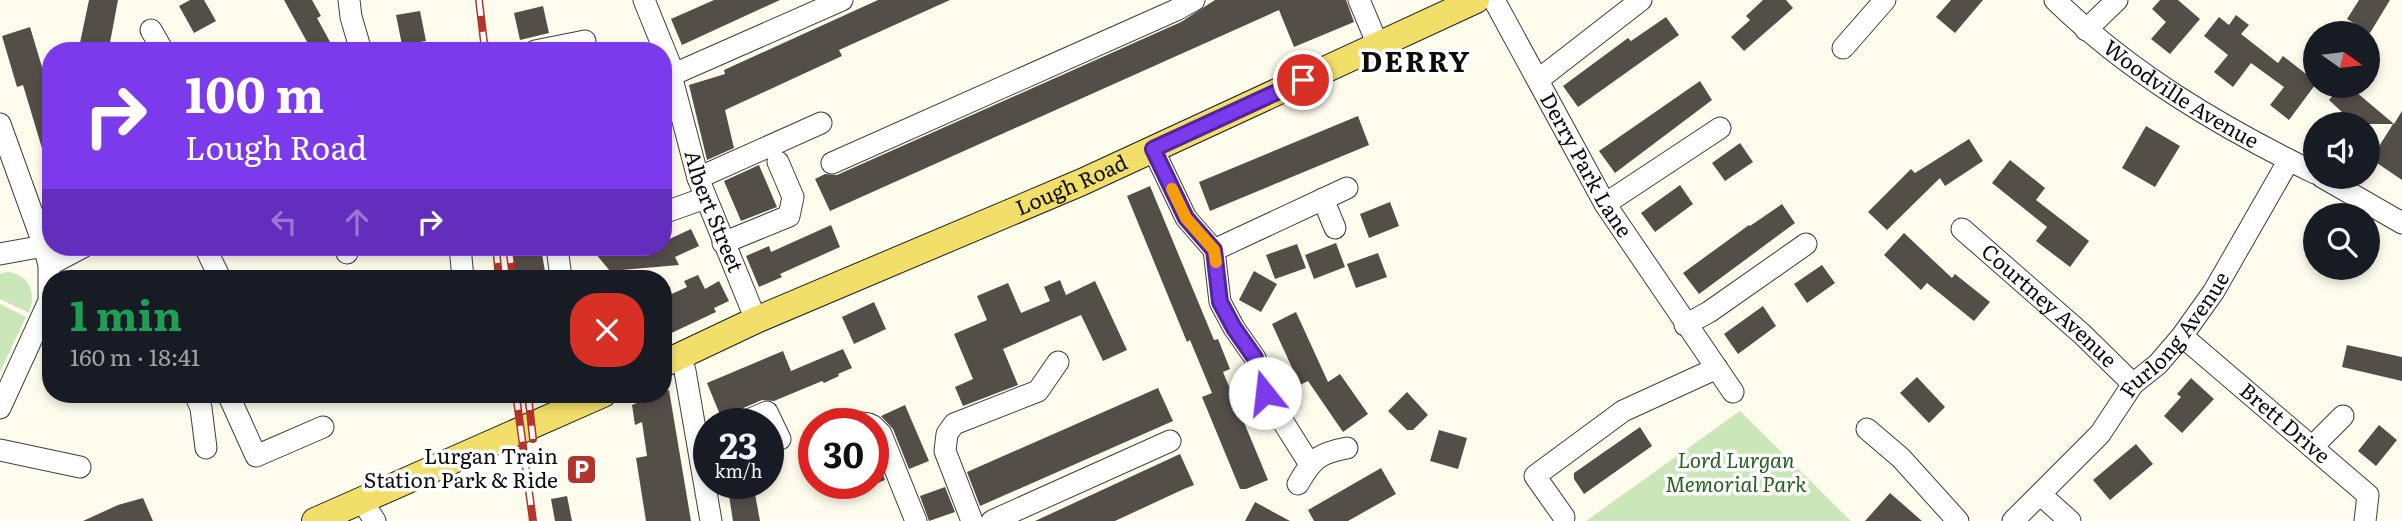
<!DOCTYPE html>
<html lang="en">
<head>
<meta charset="utf-8">
<style>
	:root { --surface:#171b24; --page:#242831; --text:#f1f3f6; --muted:#9ea1a6 }
	body { margin:0; font-family:Literata,serif; background:var(--page); color:var(--text); height:100vh; display:flex; flex-direction:column; font-size:26px; white-space:nowrap }
	* { box-sizing:border-box; margin:0 }
	p { font-size:23px; color:var(--muted) }
	.icon { flex:none; width:38px; height:38px; fill:none; stroke:currentColor; stroke-width:2; stroke-linecap:round; stroke-linejoin:round }
	.map { position:relative; flex:1; overflow:hidden }
	.panel { position:absolute; left:42px; top:270px; width:630px; height:133px; display:flex; flex-direction:column; background:var(--surface); border-radius:28px; box-shadow:0 4px 10px #0003 }
	.panel>* { flex:none }
	.guide { position:absolute; left:42px; top:42px; width:630px; height:214px; border-radius:28px; box-shadow:0 4px 10px #0003; background:#7c3aed; color:#fff; overflow:hidden }
	.needle { width:46px; rotate:104deg }
	.buttons { position:absolute; left:2303px; top:21px; display:grid; gap:14px }
	.buttons a { display:grid; place-items:center; width:77px; height:77px; border-radius:50%; background:var(--surface); box-shadow:0 4px 10px #0003; font-size:35px }
	.speed { position:absolute; left:693px; top:408px; display:flex; gap:14px; font-size:35px; font-weight:700; text-align:center }
	.speed>* { display:grid; place-content:center; width:91px; height:91px; border-radius:50%; background:var(--surface); box-shadow:0 4px 10px #0003; line-height:1 }
	.speed small { font-size:18px; font-weight:400 }
	.speed .limit { border:10px solid #d22; background:#fff; color:#111 }
	.pin { position:absolute; display:grid; place-items:center; width:60px; height:60px; color:#fff; margin:-30px; border:4px solid #fff; border-radius:50%; box-shadow:0 2px 7px #0007 }
	.me { position:absolute; width:77px; margin:-38px; rotate:344deg; stroke-linejoin:round; filter:drop-shadow(0 0 5px #0008) }
	.turn { display:flex; align-items:center; gap:24px; height:147px; padding:0 28px; font-size:32px }
	.turn .icon { width:91px; height:91px; stroke-width:2.5 }
	.turn b { display:block; font-size:49px; line-height:60px }
	.lanes { display:flex; align-items:center; height:66px; padding:0 28px; background:#0003; justify-content:center; gap:35px; direction:ltr }
	.lanes .off { opacity:.35 }
	.round { display:grid; place-items:center; flex:none; width:74px; height:74px; border-radius:28px; background:var(--page) }
	.head { display:flex; align-items:center; justify-content:space-between; height:119px; padding:0 28px }
	h1 { font-size:42px; font-weight:700; line-height:52px; color:#1e9e55 }
	.map>svg:first-child { display:block }
	.green { fill:#cbe6b8 }
	.building { fill:#544e49 }
	.lines { fill:none; stroke-linecap:round; stroke-linejoin:round }
	.minor-casing { stroke:#3f3f3f; stroke-width:23 }
	.major-casing { stroke:#1d1d1d; stroke-width:28 }
	.minor { stroke:#fff; stroke-width:21 }
	.major { stroke:#f1df69; stroke-width:26 }
	.rail-casing { stroke:#b4342c; stroke-width:8 }
	.rail { stroke:#fff; stroke-width:5; stroke-dasharray:16; stroke-linecap:butt }
	.route-casing { stroke:#51269a; stroke-width:18 }
	.route { stroke:#7c3aed; stroke-width:12 }
	.slow { stroke:#f59e0b; stroke-width:12 }
	.labels { text-anchor:middle; stroke-width:7; stroke-linejoin:round; paint-order:stroke }
	.street-label { font-size:21px; fill:#0c0c0c; stroke:#fff }
	.poi-label { font-size:21px; fill:#0c0c0c; stroke:#fff; text-anchor:end }
	.park-label { font-size:21px; font-style:italic; fill:#276020; stroke:#fff }
	.district-label { font-size:28px; font-weight:bold; letter-spacing:2px; fill:#0c0c0c; stroke:#fff }
</style>
</head>
<body>
<div class="map">
<svg width="2402" height="521" viewBox="0 0 2402 521">
	<rect width="100%" height="100%" fill="#fefcec"/>
	<g class="green">
		<path d="M8,272C31,276 36,293 29,313L0,299V274Z"/>
		<polygon points="0,304 26,317 0,372"/>
		<polygon points="1740,411 1851,521 1586,521"/>
	</g>
	<g class="building">
		<polygon points="89,0 118,0 109,48 80,43"/>
		<polygon points="190,0 204,0 216,21 194,33 179,6"/>
		<polygon points="284,0 312,0 321,16 317,18 335,51 312,51"/>
		<polygon points="714,0 780,0 682,45 671,19"/>
		<polygon points="878,0 950,0 839,50 842,56 725,110 734,148 707,160 689,85 725,74 724,70"/>
		<polygon points="1215,0 1346,0 1354,22 1294,47 1279,10 830,211 815,179 825,174 837,175 1181,22"/>
		<polygon points="1763,0 1786,0 1793,8 1744,51 1731,37 1750,20 1746,16"/>
		<polygon points="1951,0 1983,0 1955,33 1936,17"/>
		<polygon points="2160,0 2178,0 2200,19 2170,54 2151,39 2166,22 2152,9"/>
		<polygon points="2359,0 2390,0 2370,33 2347,19"/>
		<polygon points="543,6 549,33 520,40 514,13"/>
		<polygon points="420,11 426,41 402,45 396,15"/>
		<polygon points="2236,15 2249,25 2241,34 2278,63 2283,56 2315,81 2315,85 2289,120 2270,105 2284,87 2251,63 2233,87 2214,72 2228,55 2204,36 2219,17 2229,25"/>
		<polygon points="1666,17 1679,35 1578,107 1563,86 1628,38 1631,41"/>
		<polygon points="30,27 51,97 51,165 47,165 23,85 17,87 2,36"/>
		<polygon points="1700,81 1712,100 1615,173 1599,151"/>
		<polygon points="2341,86 2349,86 2394,124 2402,111 2402,180 2371,159 2393,124 2333,124 2343,113 2329,100"/>
		<polygon points="1358,116 1369,145 1210,211 1199,182"/>
		<polygon points="2146,126 2180,146 2155,187 2122,168"/>
		<polygon points="1969,139 1983,161 1945,186 1940,178 1887,230 1868,212 1911,169 1915,173"/>
		<polygon points="1740,143 1753,162 1725,181 1712,163"/>
		<polygon points="2010,160 2045,188 2036,200 2089,241 2070,267 2036,241 2047,227 1992,183"/>
		<polygon points="759,165 777,207 741,221 724,181"/>
		<polygon points="1680,185 1693,204 1655,232 1641,213"/>
		<polygon points="1150,186 1214,340 1218,339 1230,369 1223,372 1268,480 1246,489 1240,489 1202,397 1212,393 1190,340 1187,342 1127,196"/>
		<polygon points="1390,202 1399,226 1369,238 1360,214"/>
		<polygon points="1782,204 1795,223 1699,294 1683,273 1749,225 1750,226"/>
		<polygon points="831,225 840,247 780,274 782,277 759,287 746,256 769,246 771,252"/>
		<polygon points="691,229 699,246 675,257 679,265 610,271 590,247 663,247 663,242"/>
		<polygon points="1904,233 1952,278 1955,274 1990,302 1974,321 1927,283 1921,290 1884,255"/>
		<polygon points="1336,243 1345,267 1314,279 1305,255"/>
		<polygon points="1297,244 1306,268 1275,279 1266,255"/>
		<polygon points="510,247 541,247 546,278 514,278"/>
		<polygon points="1378,253 1387,277 1356,288 1347,264"/>
		<polygon points="1822,265 1835,283 1807,303 1794,284"/>
		<polygon points="1254,271 1277,284 1261,312 1239,300"/>
		<polygon points="698,275 705,289 719,281 729,301 714,308 716,312 663,337 663,298 687,287 684,281"/>
		<polygon points="1060,280 1066,295 1095,281 1127,350 1103,361 1081,315 1003,349 1018,385 963,406 955,387 973,379 954,334 987,320 977,296 1008,283 1021,313 1050,301 1044,287"/>
		<polygon points="874,302 886,329 854,344 842,317"/>
		<polygon points="1763,306 1776,326 1738,354 1724,334"/>
		<polygon points="1296,312 1328,382 1340,374 1368,414 1343,432 1308,381 1300,385 1272,324"/>
		<polygon points="2347,345 2402,357 2402,381 2342,367"/>
		<polygon points="843,349 852,368 838,374 839,376 824,383 822,381 774,401 762,400 734,412 723,422 707,383 783,351 791,371"/>
		<polygon points="1917,377 1945,407 1929,423 1900,393"/>
		<polygon points="2191,378 2214,399 2182,433 2164,416 2181,397 2177,394"/>
		<polygon points="1158,388 1173,421 980,506 967,472"/>
		<polygon points="669,390 691,521 646,521 636,458 647,456 642,422 635,425 632,405"/>
		<polygon points="1407,392 1428,415 1413,430 1407,430 1388,411"/>
		<polygon points="905,405 929,461 909,469 893,429 881,416"/>
		<polygon points="2379,425 2397,440 2376,466 2358,451"/>
		<polygon points="1640,427 1652,446 1584,494 1574,479 1574,473"/>
		<polygon points="1439,430 1467,438 1458,469 1430,461"/>
		<polygon points="2136,444 2153,464 2110,500 2093,480"/>
		<polygon points="873,450 885,480 873,485"/>
		<polygon points="1180,454 1194,485 1184,489 1115,521 1035,521"/>
		<polygon points="1381,468 1396,494 1348,521 1314,521 1308,510"/>
		<polygon points="727,483 753,483 760,521 733,521"/>
		<polygon points="945,487 955,512 929,521 920,496"/>
		<polygon points="1890,493 1922,521 1865,521"/>
		<polygon points="567,496 572,521 555,521 551,499"/>
		<polygon points="143,498 153,521 83,521 118,505"/>
		<polygon points="1255,502 1290,521 1245,521"/>
	</g>
	<g class="lines">
		<defs>
			<g id="minor">
				<polyline points="349,0 351,17 361,51"/>
				<path id="s1" d="M644,0L674,74L672,79L698,178L756,320"/>
				<polyline points="1359,0 1378,45"/>
				<path id="s2" d="M1494,0L1605,204L1733,392"/>
				<path id="s3" d="M2055,0C2131,74 2221,127 2315,173"/>
				<polyline points="151,30 163,51"/>
				<polyline points="2086,30 2117,0"/>
				<polyline points="1843,48 1885,0"/>
				<polyline points="535,51 585,41"/>
				<polyline points="674,74 842,0"/>
				<polyline points="1538,80 1641,0"/>
				<polyline points="0,124 44,246 49,265 49,301 0,408"/>
				<polyline points="1153,149 1186,218 1214,250 1220,302 1234,328 1255,358 1265,393 1309,463"/>
				<polyline points="832,163 1176,10 1194,0"/>
				<polyline points="2322,177 2402,223"/>
				<polyline points="698,178 821,123"/>
				<polyline points="1323,199 1335,228"/>
				<polyline points="1605,204 1720,128"/>
				<polyline points="663,213 705,198"/>
				<path id="s4" d="M1962,229L2082,334L2133,384"/>
				<polyline points="723,243 789,216 793,197 778,162"/>
				<polyline points="205,247 220,278"/>
				<polyline points="346,247 347,253"/>
				<polyline points="460,247 463,278"/>
				<polyline points="557,247 561,278"/>
				<polyline points="1214,250 1347,188"/>
				<polyline points="0,254 44,246"/>
				<polyline points="49,265 83,247"/>
				<polyline points="1685,325 1709,312 1806,244"/>
				<path id="s5" d="M2182,336L2368,495L2365,521"/>
				<polyline points="680,355 685,371 711,521"/>
				<polyline points="195,394 201,408 206,448"/>
				<polyline points="228,394 256,456 323,427"/>
				<polyline points="836,420 869,424"/>
				<polyline points="739,424 767,412 780,439"/>
				<polyline points="873,426 881,434 916,521"/>
				<polyline points="1867,429 1901,458 1958,521"/>
				<polyline points="2312,447 2343,416"/>
				<polyline points="0,450 80,467"/>
				<path d="M1298,484C1312,459 1319,453 1347,448"/>
				<polyline points="2041,495 2070,521"/>
				<polyline points="362,501 375,521"/>
				<polyline points="1564,517 1535,476 1623,411 1717,368"/>
				<polyline points="972,521 945,451 947,434 954,424 1038,391 1058,362"/>
				<polyline points="992,521 1170,441"/>
				<path id="s6" d="M2013,521L2100,434L2133,384L2158,364L2182,336L2214,291L2289,160"/>
			</g>
			<g id="major">
				<path id="s7" d="M663,364L756,320L1082,182L1476,0"/>
				<polyline points="315,521 603,394"/>
			</g>
		</defs>
		<use href="#minor" class="minor-casing"/>
		<use href="#major" class="major-casing"/>
		<use href="#minor" class="minor"/>
		<use href="#major" class="major"/>
		<defs>
			<g id="rail">
				<polyline points="479,0 485,51"/>
				<polyline points="496,247 499,278"/>
				<polyline points="509,247 513,278"/>
				<polyline points="516,394 533,521"/>
				<polyline points="528,394 533,439"/>
			</g>
		</defs>
		<use href="#rail" class="rail-casing"/>
		<use href="#rail" class="rail"/>
	</g>
	<g class="lines">
		<defs>
			<polyline id="route" points="1265,393 1255,358 1234,328 1220,302 1214,250 1186,218 1153,149 1303,80"/>
		</defs>
		<use href="#route" class="route-casing"/>
		<use href="#route" class="route"/>
		<polyline class="slow" points="1172,189 1186,218 1214,250 1216,262"/>
	</g>
	<defs>
		<symbol id="parking-square" viewBox="-11 -11 22 22"><rect x="-9" y="-9" width="18" height="18" rx="4" fill="#b4342c" stroke="#fff"/><path d="M-3.5-5.5H1a3.5 3.5 0 0 1 0 7H-1V5.5H-3.5ZM-1-3.4V-.6H.8a1.4 1.4 0 0 0 0-2.8Z" fill="#fff"/></symbol>
	</defs>
	<g fill-rule="evenodd">
		<use href="#parking-square" x="564" y="452" width="35" height="35"/>
	</g>
	<g class="labels">
		<g class="street-label">
			<text dy="7" stroke="none"><textPath href="#s3" startOffset="158">Woodville Avenue</textPath></text>
			<text dy="7" stroke="none"><textPath href="#s2" startOffset="189">Derry Park Lane</textPath></text>
			<text dy="7" stroke="none"><textPath href="#s7" startOffset="446">Lough Road</textPath></text>
			<text dy="7" stroke="none"><textPath href="#s1" startOffset="224">Albert Street</textPath></text>
			<text dy="7" stroke="none"><textPath href="#s4" startOffset="116">Courtney Avenue</textPath></text>
			<text dy="7" stroke="none"><textPath href="#s6" startOffset="248">Furlong Avenue</textPath></text>
			<text dy="7" stroke="none"><textPath href="#s5" startOffset="135">Brett Drive</textPath></text>
		</g>
		<g class="poi-label">
			<text x="558" y="464">Lurgan Train<tspan x="558" dy="24">Station Park &amp; Ride</tspan></text>
		</g>
		<g class="park-label">
			<text x="1736" y="468">Lord Lurgan<tspan x="1736" dy="24">Memorial Park</tspan></text>
		</g>
		<g class="district-label">
			<text x="1416" y="72">DERRY</text>
		</g>
	</g>
</svg>
<div class="buttons">
<a><svg class="needle" viewBox="-14 -14 28 28"><path d="M0-13l5 13h-10z" fill="#e53935"/><path d="M0 13l5-13h-10z" fill="#9ea1a6"/></svg></a>
<a><svg class="icon" aria-label="sound" viewBox="0 0 24 24"><path d="M4 9h4l5-4v14l-5-4H4zM17 9q2 3 0 6"/></svg></a>
<a><svg class="icon" aria-label="search" viewBox="0 0 24 24"><circle cx="10" cy="10" r="6"/><path d="M15 15l6 6"/></svg></a>
</div>
<div class="speed"><div>23<small>km/h</small></div><div class="limit">30</div></div>
<div class="pin" style="left:1303px;top:80px;background:#d93025"><svg class="icon" aria-label="arrive" viewBox="0 0 24 24"><path d="M6 21V4h12l-3 4 3 4H6"/></svg></div>
<svg class="me" style="left:1265px;top:393px" viewBox="-20 -20 40 40"><circle r="19" fill="#fff"/><path d="M0-13L10 11 0 6-10 11z" fill="#7c3aed"/></svg>
<div class="guide">
<div class="turn"><svg class="icon" aria-label="right" viewBox="0 0 24 24"><path d="M7 20v-9h11M14 6l5 5-5 5"/></svg><div><b>100 m</b>Lough Road</div></div>
<div class="lanes"><svg class="icon off" aria-label="left" viewBox="0 0 24 24"><path d="M17 20v-9H6M10 6l-5 5 5 5"/></svg><svg class="icon off" aria-label="ahead" viewBox="0 0 24 24"><path d="M12 20V5M6 11l6-6 6 6"/></svg><svg class="icon" aria-label="right" viewBox="0 0 24 24"><path d="M7 20v-9h11M14 6l5 5-5 5"/></svg></div>
</div>
<section class="panel">
<div class="head"><div><h1>1 min</h1><p>160 m · 18:41</p></div><a class="round" style="background:#d93025;color:#fff"><svg class="icon" aria-label="close" viewBox="0 0 24 24"><path d="M6 6l12 12M18 6L6 18"/></svg></a></div>
</section>
</div>
</body>
</html>
